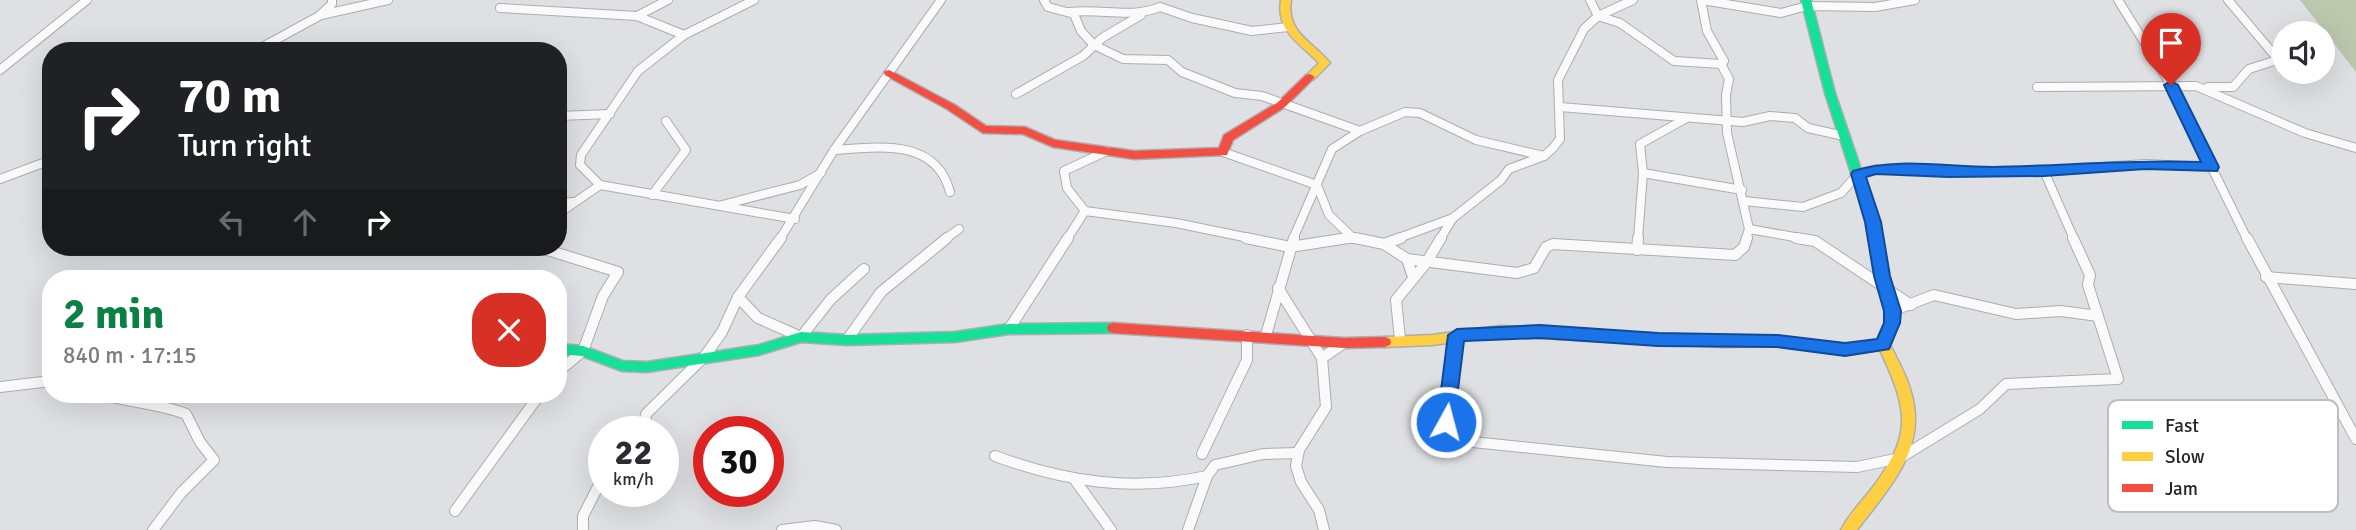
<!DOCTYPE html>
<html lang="en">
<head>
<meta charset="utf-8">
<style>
	:root { --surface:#fff; --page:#f2f2f3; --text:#2b2b33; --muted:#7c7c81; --accent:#0b8043 }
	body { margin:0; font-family:Signika,sans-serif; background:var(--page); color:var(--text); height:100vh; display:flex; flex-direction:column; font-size:26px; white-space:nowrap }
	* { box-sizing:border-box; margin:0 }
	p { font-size:23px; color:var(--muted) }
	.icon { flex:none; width:38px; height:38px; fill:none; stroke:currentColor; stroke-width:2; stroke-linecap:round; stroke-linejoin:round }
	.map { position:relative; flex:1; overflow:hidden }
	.details { position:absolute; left:42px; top:270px; width:525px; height:133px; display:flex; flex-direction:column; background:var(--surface); border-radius:28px; box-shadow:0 7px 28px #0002 }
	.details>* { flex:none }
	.top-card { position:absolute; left:42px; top:42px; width:525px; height:214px; border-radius:28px; box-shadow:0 7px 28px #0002; background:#202124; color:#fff; overflow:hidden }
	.tools { position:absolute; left:2272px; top:21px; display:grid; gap:14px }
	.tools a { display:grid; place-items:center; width:63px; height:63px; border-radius:50%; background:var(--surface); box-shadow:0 7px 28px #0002; font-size:35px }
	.speed { position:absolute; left:588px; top:416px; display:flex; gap:14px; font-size:35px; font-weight:700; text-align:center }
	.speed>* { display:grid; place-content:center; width:91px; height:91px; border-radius:50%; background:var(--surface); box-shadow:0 7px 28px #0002; line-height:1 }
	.speed small { font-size:18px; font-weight:400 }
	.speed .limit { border:10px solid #d22; background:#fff; color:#111 }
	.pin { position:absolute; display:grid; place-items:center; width:60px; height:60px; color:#fff; margin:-72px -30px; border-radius:50% 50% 50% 0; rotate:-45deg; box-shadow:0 0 7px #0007 }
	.pin .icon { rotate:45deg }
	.me { position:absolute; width:77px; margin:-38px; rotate:7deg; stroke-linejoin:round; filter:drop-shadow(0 0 5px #0008) }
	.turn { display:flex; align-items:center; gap:24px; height:147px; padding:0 21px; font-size:32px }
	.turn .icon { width:91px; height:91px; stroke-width:2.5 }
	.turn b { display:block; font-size:49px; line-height:60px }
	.lanes { display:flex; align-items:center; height:66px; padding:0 21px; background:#0003; justify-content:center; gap:35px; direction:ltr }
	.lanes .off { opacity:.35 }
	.round { display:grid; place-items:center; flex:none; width:74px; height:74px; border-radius:28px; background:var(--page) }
	.overview { display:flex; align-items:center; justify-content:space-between; height:119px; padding:0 21px }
	h1 { font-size:42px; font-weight:800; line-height:52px; color:var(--accent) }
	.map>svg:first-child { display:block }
	.forest { fill:#bbc8ad }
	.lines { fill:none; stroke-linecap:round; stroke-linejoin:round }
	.street-far1-casing { stroke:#acadaf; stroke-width:10 }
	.street-casing { stroke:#acadaf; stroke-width:12 }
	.fast-casing { stroke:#acadaf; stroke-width:3 }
	.slow-casing { stroke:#acadaf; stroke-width:3 }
	.jam-casing { stroke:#acadaf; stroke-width:3 }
	.street-far1 { stroke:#fafafb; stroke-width:8 }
	.street { stroke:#fafafb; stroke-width:10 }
	.fast { fill:#16e098; fill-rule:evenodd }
	.slow { fill:#ffcf43; fill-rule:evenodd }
	.jam { fill:#f24e42; fill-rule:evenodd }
	.route { fill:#1a73e8; stroke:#114b97; stroke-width:2 }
	.key { fill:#fff; stroke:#bebebe; stroke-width:2 }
	.key-label { font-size:19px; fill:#262628 }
</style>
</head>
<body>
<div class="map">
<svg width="2356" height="530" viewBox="0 0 2356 530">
	<rect width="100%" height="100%" fill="#dfe0e3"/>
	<polygon class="forest" points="2300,0 2356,0 2356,72"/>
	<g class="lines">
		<defs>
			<g id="street-far1">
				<polyline points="754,0 684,35 638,71 581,155 580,165 600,185 795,219"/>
				<polyline points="1044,0 1048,7 1074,14 1081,31 1094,45 1123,59 1168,60 1182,72 1235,93 1262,96 1360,131"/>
				<polyline points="1590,0 1598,16 1620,23 1674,61 1721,64"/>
				<polyline points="1701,0 1707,31 1724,61 1721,64 1729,79 1726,95 1727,133 1749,229 1746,239"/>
				<polyline points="1702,0 1781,13 1807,6 1875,7 1915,0"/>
				<polyline points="2118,0 2171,85 2247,239"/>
				<polyline points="500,8 637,16 684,35"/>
				<path d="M1069,12C1101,8 1131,19 1160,7L1192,18L1252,31L1288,27"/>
				<polyline points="321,15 388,0"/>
				<polyline points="637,16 668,0"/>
				<polyline points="255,51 319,16 332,4 332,0"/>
				<polyline points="0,70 87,0"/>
				<polyline points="2037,87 2196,86 2305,133 2356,148"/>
				<polyline points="2208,87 2233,87 2249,69 2274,61 2276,57 2228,0"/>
				<polyline points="1016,94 1083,56 1102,38 1141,15"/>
				<polyline points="1560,107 1743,122 1770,116 1795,118 1808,128 1844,136"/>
				<polyline points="558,116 610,114"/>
				<polyline points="1685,119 1640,144 1643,173 1742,190"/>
				<path d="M834,150C879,147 936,138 950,192"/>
				<polyline points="1107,151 1064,171 1067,188 1085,211 1176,223 1254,239"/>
				<polyline points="1223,152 1317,185 1329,215 1352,237"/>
				<polyline points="2044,171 2074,239"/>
				<polyline points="0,179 51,160"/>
				<polyline points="652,195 686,150 666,121"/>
				<polyline points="1744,201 1803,207 1841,193 1858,174 1876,169 1949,172 2044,171 2145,164 2211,167"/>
				<polyline points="558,203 573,202"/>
				<polyline points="722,205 800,185 821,173"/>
				<polyline points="558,214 600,185"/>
				<polyline points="1749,229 1806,239"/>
				<polyline points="780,239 834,150 941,0"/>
				<polyline points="945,239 959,229"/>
				<polyline points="1067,239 1085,211"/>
				<polyline points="1293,239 1332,149 1360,131 1405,112 1420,113 1476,140 1544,156"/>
				<polyline points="1337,239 1363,239"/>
				<polyline points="1396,239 1453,218 1501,180 1509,169 1544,156 1553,148 1560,139 1558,80 1584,29 1598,16 1633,0"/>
				<polyline points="1440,239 1453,218"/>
				<polyline points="1638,239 1643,173"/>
			</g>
			<g id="street">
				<polyline points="1246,238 1290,247 1348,238"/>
				<polyline points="1355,238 1384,244 1401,238"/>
				<polyline points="1796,238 1815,241 1911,305"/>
				<polyline points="2247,238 2356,439"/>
				<polyline points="1384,244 1407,259 1413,277"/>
				<polyline points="538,247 618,272 603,296 583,351 558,372"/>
				<polyline points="1637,250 1638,238"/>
				<polyline points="1407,259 1517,273 1534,268 1546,247 1553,244 1735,255 1744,247 1747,238"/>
				<polyline points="2266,277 2356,284"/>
				<polyline points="1278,288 1322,358"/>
				<polyline points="738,297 758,318 801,337 831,299 864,269"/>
				<polyline points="1892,311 1934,295 2016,314 2061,311 2098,316"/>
				<polyline points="1009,329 1068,238"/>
				<polyline points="1266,335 1294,238"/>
				<polyline points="1457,335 1445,422 1454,436 1463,441 1667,462 1857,467 1900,458 1980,409 2006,384 2118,379 2088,285 2090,275 2073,238"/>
				<polyline points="1400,339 1396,300 1426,263 1441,238"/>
				<polyline points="847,340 881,292 947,238"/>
				<polyline points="0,387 51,381"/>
				<path d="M99,394C128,402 157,403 186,414L200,442L214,460L181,493L153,530"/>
				<polyline points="644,432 646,414 705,356 722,332 738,297 781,238"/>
				<polyline points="1202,454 1247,360 1247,335"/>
				<path d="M995,456C1065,482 1133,492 1207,476"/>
				<polyline points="1075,480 1111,530"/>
				<polyline points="455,511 540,394"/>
				<polyline points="583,530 583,516 604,475"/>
				<polyline points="782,530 815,526 836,530"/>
				<polyline points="1188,530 1207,476 1215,465 1263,454 1298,453"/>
				<polyline points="1324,530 1319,510 1301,482 1296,466 1299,450 1326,407 1322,358 1344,343"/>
			</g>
			<g id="fast">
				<polygon points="1801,0 1811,0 1835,93 1879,222 1888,276 1898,311 1898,323 1891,343 1881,343 1880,340 1886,323 1886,311 1876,276 1867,222 1825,93"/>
				<polygon points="1113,323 1118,325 1119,328 1118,331 1113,333 1009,334 955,342 847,345 801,342 759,355 647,372 622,371 582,356 558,354 558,344 583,346 623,361 647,362 759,345 801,332 847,335 955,332 1009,324"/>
			</g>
			<g id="slow">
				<path d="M1281,0H1291C1286,33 1312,41 1330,63L1314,79L1310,80L1305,77L1319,63C1300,43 1276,32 1281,0Z"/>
				<path d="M1500,326L1724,337L1777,336L1845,345L1879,341L1881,337H1891L1892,340L1890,345C1900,364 1911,384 1914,406C1922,455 1885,493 1857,530H1841C1848,516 1860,503 1870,491C1913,435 1909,412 1880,350L1845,355L1777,346L1724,347L1500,336L1432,345L1385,347L1380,345L1379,342L1380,339L1385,337L1432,335Z"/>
			</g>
			<g id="jam">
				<polygon points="889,70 955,105 986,126 1025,127 1055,140 1134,151 1219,148 1224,135 1277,103 1306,75 1310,74 1315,77 1285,107 1233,140 1227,155 1134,159 1053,147 1023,134 983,133 947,109 885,75 884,73 885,71"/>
				<polygon points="1113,323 1344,338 1385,337 1390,339 1391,342 1390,345 1385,347 1344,348 1113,333 1108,331 1107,328 1108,325"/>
			</g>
		</defs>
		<use href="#street-far1" class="street-far1-casing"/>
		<use href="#street" class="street-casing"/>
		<use href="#fast" class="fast-casing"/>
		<use href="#slow" class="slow-casing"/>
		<use href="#jam" class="jam-casing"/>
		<use href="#street-far1" class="street-far1"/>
		<use href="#street" class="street"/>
		<use href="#fast" class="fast"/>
		<use href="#slow" class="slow"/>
		<use href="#jam" class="jam"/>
	</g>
	<path class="route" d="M2171,81L2178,85L2219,167L2217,171L2145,169L2044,176L1949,177L1876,174L1866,177L1881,222L1890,276L1901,311L1900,323L1889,349L1845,356L1777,347L1658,346L1540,338L1464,341L1454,422L1446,430L1437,422L1448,335L1457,329L1540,325L1658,333L1777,335L1845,343L1877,339L1884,323V311L1874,276L1865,222L1851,174L1853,171C1896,157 1947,167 1992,167C2062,166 2131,159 2201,162L2164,85Z"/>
	<rect x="2108" y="400" width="230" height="112" rx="10" class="key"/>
	<rect x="2122" y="421" width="31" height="8" fill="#16e098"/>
	<rect x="2122" y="452" width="31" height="9" fill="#ffcf43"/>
	<rect x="2122" y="484" width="31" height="8" fill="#f24e42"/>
	<g class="key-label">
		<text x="2165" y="432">Fast</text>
		<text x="2165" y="463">Slow</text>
		<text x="2165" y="495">Jam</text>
	</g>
</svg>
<div class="tools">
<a><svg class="icon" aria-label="sound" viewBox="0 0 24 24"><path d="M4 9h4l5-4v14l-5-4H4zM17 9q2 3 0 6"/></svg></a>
</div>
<div class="speed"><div>22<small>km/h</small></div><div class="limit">30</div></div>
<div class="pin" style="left:2171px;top:85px;background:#d93025"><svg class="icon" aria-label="arrive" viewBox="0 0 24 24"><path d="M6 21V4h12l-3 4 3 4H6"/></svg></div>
<svg class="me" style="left:1446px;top:422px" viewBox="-20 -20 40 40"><circle r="17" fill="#1a73e8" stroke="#fff" stroke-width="3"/><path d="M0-11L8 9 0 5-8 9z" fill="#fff"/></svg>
<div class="top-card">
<div class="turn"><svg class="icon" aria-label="right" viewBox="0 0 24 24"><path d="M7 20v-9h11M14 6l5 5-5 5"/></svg><div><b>70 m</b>Turn right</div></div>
<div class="lanes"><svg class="icon off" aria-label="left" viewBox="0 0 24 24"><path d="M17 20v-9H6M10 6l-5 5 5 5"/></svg><svg class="icon off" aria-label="ahead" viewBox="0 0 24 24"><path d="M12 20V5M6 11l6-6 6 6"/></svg><svg class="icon" aria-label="right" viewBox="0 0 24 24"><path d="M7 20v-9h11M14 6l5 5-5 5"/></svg></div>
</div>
<section class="details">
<div class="overview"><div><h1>2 min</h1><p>840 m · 17:15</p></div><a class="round" style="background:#d93025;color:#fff"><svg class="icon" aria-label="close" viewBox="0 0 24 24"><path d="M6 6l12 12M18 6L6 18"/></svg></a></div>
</section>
</div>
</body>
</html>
